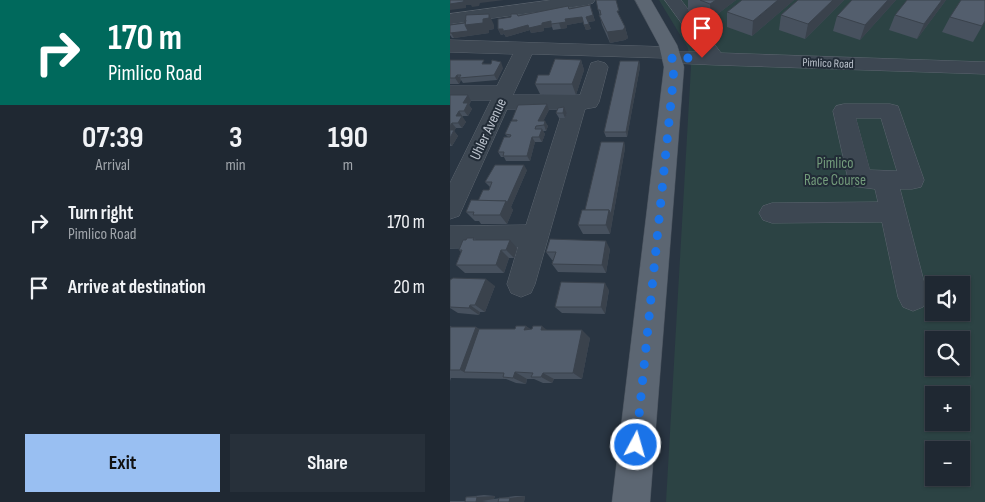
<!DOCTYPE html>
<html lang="en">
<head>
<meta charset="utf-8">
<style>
	:root { --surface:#1f2832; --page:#27303a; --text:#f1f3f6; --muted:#a1a6ac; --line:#3c444d; --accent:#99bff2 }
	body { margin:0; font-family:"Sofia Sans Condensed",sans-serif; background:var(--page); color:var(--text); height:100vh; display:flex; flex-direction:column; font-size:19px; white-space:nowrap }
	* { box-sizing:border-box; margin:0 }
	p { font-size:16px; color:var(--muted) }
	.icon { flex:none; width:28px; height:28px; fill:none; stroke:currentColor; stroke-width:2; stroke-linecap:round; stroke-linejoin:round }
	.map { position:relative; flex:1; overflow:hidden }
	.side { display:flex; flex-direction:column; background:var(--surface); width:450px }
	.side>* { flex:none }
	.top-card { background:#00695c; color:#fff; overflow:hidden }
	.controls { position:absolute; left:475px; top:276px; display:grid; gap:10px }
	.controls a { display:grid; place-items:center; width:45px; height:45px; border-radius:0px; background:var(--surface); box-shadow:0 1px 4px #0004,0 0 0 1px var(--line); font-size:25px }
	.pin { position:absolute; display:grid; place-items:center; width:42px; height:42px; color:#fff; margin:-51px -21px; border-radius:50% 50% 50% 0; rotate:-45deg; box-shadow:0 0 5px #0007 }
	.pin .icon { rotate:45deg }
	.me { position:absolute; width:55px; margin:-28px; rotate:6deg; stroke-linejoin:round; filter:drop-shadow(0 0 4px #0008) }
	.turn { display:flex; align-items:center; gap:18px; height:105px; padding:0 25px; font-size:22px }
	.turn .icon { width:65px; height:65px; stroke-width:2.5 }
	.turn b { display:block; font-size:35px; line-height:42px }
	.eta { display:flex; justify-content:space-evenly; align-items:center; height:85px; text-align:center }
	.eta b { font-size:30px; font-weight:700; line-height:35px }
	.primary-button { display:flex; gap:10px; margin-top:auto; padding:10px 25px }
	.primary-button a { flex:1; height:58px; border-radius:0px; background:var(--accent); color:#111; font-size:20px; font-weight:700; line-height:58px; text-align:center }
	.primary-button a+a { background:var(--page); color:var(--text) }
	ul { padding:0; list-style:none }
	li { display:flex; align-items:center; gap:15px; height:65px; padding:0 25px }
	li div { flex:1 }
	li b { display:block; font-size:19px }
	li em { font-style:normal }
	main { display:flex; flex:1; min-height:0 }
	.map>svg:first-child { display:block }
	.green { fill:#2c4344; fill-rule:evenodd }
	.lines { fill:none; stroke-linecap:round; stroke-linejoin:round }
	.minor-casing { stroke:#5c656f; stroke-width:1 }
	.major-casing { stroke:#47505b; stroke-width:1 }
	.minor { fill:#3d4752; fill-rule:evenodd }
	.major { fill:#5c6672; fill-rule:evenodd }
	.wall { fill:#47515e }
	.shaded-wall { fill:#3a424c }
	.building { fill:#535e6d; stroke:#3a424c }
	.route { stroke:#1a73e8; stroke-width:9; stroke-dasharray:0 16.2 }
	.labels { text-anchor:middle; stroke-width:4; stroke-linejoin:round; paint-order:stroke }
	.far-street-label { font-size:12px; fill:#bbc2cc; stroke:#222c37 }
	.street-label { font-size:15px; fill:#bbc2cc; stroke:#222c37 }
	.park-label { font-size:15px; fill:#739b7b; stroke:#222c37 }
</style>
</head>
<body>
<main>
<section class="side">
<div class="top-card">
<div class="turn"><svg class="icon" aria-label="right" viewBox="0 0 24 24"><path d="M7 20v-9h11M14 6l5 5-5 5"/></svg><div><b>170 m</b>Pimlico Road</div></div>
</div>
<div class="eta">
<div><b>07:39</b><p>Arrival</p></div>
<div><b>3</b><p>min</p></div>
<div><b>190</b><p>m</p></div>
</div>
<ul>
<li><svg class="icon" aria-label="right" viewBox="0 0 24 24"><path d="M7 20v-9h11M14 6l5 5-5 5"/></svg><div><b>Turn right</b><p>Pimlico Road</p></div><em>170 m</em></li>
<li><svg class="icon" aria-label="arrive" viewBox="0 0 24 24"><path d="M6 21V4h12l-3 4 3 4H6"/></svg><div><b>Arrive at destination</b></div><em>20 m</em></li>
</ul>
<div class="primary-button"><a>Exit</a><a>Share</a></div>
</section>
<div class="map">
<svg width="535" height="502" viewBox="0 0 535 502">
	<rect width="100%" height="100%" fill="#293542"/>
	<path class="green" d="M209,0H535V502H216L241,67L238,48ZM484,285H511V312H484ZM484,340H511V368H484ZM484,395H511V422H484ZM484,450H511V478H484Z"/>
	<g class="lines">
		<defs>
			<g id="minor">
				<polygon points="101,0 145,0 143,3 137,5 0,24 0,14"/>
				<polygon points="215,0 231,0 271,53 535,62 535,74 266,65 222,63 215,61 214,58 82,54 63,95 130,95 141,63 148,61 155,63 158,67 149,102 146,107 135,109 85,284 81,293 71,297 61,293 57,284 68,247 0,248 0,226 76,225 113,109 57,109 9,216 0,219 0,183 41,100 0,100 0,86 47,86 63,54 0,52 0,40 220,47 228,52 252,52"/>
				<path d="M394,104H440L448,106L474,180L471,187L462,189H450L478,297L473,307L463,311L453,307L448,297L432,222L322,223L313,220L309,213L313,206L322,203L428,202L425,189L401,186L398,179L383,111L386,106ZM406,118H431L447,171L420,170Z"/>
			</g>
			<polygon id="major" points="185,0 201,0 227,45 234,67 200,502 162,502 214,67 209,45"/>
		</defs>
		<use href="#minor" class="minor-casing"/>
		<use href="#major" class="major-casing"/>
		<use href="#minor" class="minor"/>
		<use href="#major" class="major"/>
	</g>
	<g class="wall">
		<polygon points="146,0 170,17 175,27 178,38 175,40 160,43 152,25"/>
		<polygon points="238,0 286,0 261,19 238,11"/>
		<polygon points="344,0 302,36 277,27 277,12"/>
		<polygon points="348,0 394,0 355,39 329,30 331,15"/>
		<polygon points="402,0 446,0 410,40 383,31 387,16"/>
		<polygon points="496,0 467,39 439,30 445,15"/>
		<polygon points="140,5 145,21 138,22 141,29 136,30 133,22 117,25 117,28 103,30 102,27 94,28 94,31 81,33 80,30 63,35 56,37 54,34 51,35 48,29 67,14 68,15"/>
		<polygon points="500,17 535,21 523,42 492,32"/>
		<polygon points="0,25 44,25 44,29 39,30 39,33 4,38 2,38 0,35"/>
		<polygon points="0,60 36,64 53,68 47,80 13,83 11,80 9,84 0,84"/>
		<polygon points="131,60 134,70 126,95 90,94 85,84 99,75"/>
		<polygon points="189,61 190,67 177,137 156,137 154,132"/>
		<polygon points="0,95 21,101 19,105 22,109 18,116 13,116 12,117 16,122 12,128 6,128 4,131 8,136 2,146 0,146"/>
		<polygon points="114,107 117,113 115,118 109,118 106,113"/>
		<polygon points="99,110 93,121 98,126 96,131 93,131 95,134 92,142 85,142 80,161 56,161 54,157 51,157 48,152 58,137 55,134 62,121 62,120"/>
		<polygon points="174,142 175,148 160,234 133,234 128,225 135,210"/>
		<polygon points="77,170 61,207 63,210 57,224 31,224 29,221 25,221 16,212 39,190 40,187 35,182"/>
		<polygon points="24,238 26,240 67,248 64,258 59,258 54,273 15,273 6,265 11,252 9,250 16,240"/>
		<polygon points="160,249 156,273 108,272 102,264 103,260 102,260 96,252"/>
		<polygon points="0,280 45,286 35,312 30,312 29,315 8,313 0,308"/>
		<polygon points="159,290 155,314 112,313 105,307"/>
		<polygon points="0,326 2,327 26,327 29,329 65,329 76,326 80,329 97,330 140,338 132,379 104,379 102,383 93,383 84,379 77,379 76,384 66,383 56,379 1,378 0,381"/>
		<polygon points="34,495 45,496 44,499 65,496 75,496 74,502 111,502 0,502 0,501 15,501 16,497"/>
	</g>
	<g class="shaded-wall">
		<polygon points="14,0 54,0 30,3 29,6 22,7 21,5 16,5 16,8 0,10 0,4"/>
		<polygon points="266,0 286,0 261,19 260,4"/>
		<polygon points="328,0 344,0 302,36 303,21"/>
		<polygon points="383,0 394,0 355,39 358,24"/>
		<polygon points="438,0 446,0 410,40 415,25"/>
		<polygon points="492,0 496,0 467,39 474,24"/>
		<polygon points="39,14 44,25 44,29 39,30 39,33 4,38 1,33 15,25 33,19"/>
		<polygon points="143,15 145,21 137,22 136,17"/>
		<polygon points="132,17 134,22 117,25 117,28 111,29 109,23 115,19"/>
		<polygon points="101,21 102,27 94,28 94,31 81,33 80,30 63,35 56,37 54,34 51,35 48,29"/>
		<polygon points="139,24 141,29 136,30 134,25"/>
		<polygon points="175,27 178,38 175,40 160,43 157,32"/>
		<polygon points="131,60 134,70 126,95 122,84"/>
		<polygon points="189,61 190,67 177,137 176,132"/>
		<polygon points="51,62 53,68 47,80 44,75"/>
		<polygon points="7,75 11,80 9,84 5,78"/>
		<polygon points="18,95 21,101 19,105 22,109 18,116 14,111 13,103"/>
		<polygon points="97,104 99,110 91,126 88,121"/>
		<polygon points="114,107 117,113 115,118 113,113"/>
		<polygon points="9,111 16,122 12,128 8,123 6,116"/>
		<polygon points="95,121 98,126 96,131 94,125"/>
		<polygon points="2,123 6,128 4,131 8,136 2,146 0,143 0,126"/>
		<polygon points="92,129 95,134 92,142 89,137"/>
		<polygon points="82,137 85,142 80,161 77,156"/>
		<polygon points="174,142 175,148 160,234 156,225"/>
		<polygon points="74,165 77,170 61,207 63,210 57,224 50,215 56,201"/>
		<polygon points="60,240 67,248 64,258 56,250"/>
		<polygon points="156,241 160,249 156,273 152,265"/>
		<polygon points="51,250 59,258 54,273 46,265"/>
		<polygon points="36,279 45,286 35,312 25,305"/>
		<polygon points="155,283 159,290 155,314 151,307"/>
		<polygon points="20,305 30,312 29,315 19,308"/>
		<polygon points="76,326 87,334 74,330"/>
		<polygon points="92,326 102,334 91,330"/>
		<polygon points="26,327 43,338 14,372 10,370"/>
		<polygon points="132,330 140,338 132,379 123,373"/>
		<polygon points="65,372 77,379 76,384 63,378"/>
		<polygon points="93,373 104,379 102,383 91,377"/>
		<polygon points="45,496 44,499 32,501 38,502 26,502 27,497"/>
		<polygon points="75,496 74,502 59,502 60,498"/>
	</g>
	<g class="building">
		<polygon points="0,0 14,0 13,2 0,4"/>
		<polygon points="146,0 166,0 169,11 167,11 175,27 173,30 157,32 149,15 151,15 150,10 148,10"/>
		<polygon points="250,0 266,0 260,4"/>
		<polygon points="292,0 328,0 303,21 277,12"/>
		<polygon points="348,0 383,0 358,24 331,15"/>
		<polygon points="402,0 438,0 415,25 387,16"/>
		<polygon points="457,0 492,0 474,24 445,15"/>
		<polygon points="511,0 535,0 535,21 532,26 500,17"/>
		<polygon points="140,5 143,15 136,17 139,24 134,25 132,17 115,19 116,22 109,23 101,24 101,21 92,23 92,25 79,28 78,25 60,30 53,31 53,29 48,29 48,19 61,17 61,14 67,14 68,16 118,6 119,9"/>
		<polygon points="39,14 39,18 33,19 33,23 15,25 16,15"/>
		<polygon points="15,20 16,20 15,25 18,31 0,33 0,25 15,23"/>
		<polygon points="105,59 131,60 122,84 85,84 88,75 99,75"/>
		<polygon points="0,60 34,60 32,64 41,64 42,60 51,62 44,75 9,78 11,75 7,75 5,78 0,78"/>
		<polygon points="170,61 189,61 176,132 154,132"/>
		<polygon points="0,95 18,95 13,103 18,103 14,111 9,111 6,116 12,116 8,123 2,123 0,126"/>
		<polygon points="97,104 88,121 95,121 94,125 86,126 85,129 92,129 89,137 82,137 77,156 53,156 54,152 48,152 54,137 60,137 61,135 55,134 61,121 67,121 67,120 62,120 68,105"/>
		<polygon points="114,107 113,113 106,113 108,108"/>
		<polygon points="0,130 4,130 0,138"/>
		<polygon points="151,142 174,142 161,214 159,210 135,210"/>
		<polygon points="45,165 74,165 57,203 56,201 28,201 33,190 39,190 42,182 35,182"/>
		<polygon points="21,200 56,201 50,215 23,215 24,212 16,212"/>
		<polygon points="132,210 159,210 156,225 128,225"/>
		<polygon points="17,238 24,238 23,240 60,240 56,250 51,250 46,265 6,265 12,250 9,250 13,240 16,240"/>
		<polygon points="100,239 156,241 152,265 102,264 106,252 96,252"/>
		<polygon points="3,278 36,279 25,305 20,305 19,308 0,307 0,280"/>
		<polygon points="111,282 155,283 151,307 105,307"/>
		<polygon points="66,326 76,326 74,330 82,329 83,326 92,326 91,330 132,330 123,373 93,373 91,377 81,377 83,373 65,372 63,378 53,377 54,373 14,372 29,329 65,329"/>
		<polygon points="0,327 26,327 10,370 0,370"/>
		<polygon points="16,497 27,497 26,502 15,502"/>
		<polygon points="49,498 60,498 59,502 48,502"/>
	</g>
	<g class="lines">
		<polyline class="route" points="186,445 222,92 224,67 222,58 252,58"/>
	</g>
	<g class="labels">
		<g class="far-street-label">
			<text transform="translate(378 63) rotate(2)" y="4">Pimlico Road</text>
		</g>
		<g class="street-label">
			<text transform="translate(38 129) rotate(-65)" y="5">Uhler Avenue</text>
		</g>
		<g class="park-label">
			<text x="385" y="168">Pimlico<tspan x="385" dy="17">Race Course</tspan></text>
		</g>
	</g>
</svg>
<div class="controls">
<a><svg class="icon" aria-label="sound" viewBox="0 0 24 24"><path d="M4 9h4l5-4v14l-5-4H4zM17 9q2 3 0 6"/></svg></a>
<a><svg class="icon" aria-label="search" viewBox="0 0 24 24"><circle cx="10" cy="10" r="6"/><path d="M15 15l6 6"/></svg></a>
<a>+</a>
<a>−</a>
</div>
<div class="pin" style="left:252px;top:58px;background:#d93025"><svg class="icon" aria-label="arrive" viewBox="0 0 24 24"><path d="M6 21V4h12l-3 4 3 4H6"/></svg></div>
<svg class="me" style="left:186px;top:445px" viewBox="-20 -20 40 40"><circle r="17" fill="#1a73e8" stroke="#fff" stroke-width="3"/><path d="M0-11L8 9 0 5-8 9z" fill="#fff"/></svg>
</div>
</main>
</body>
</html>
